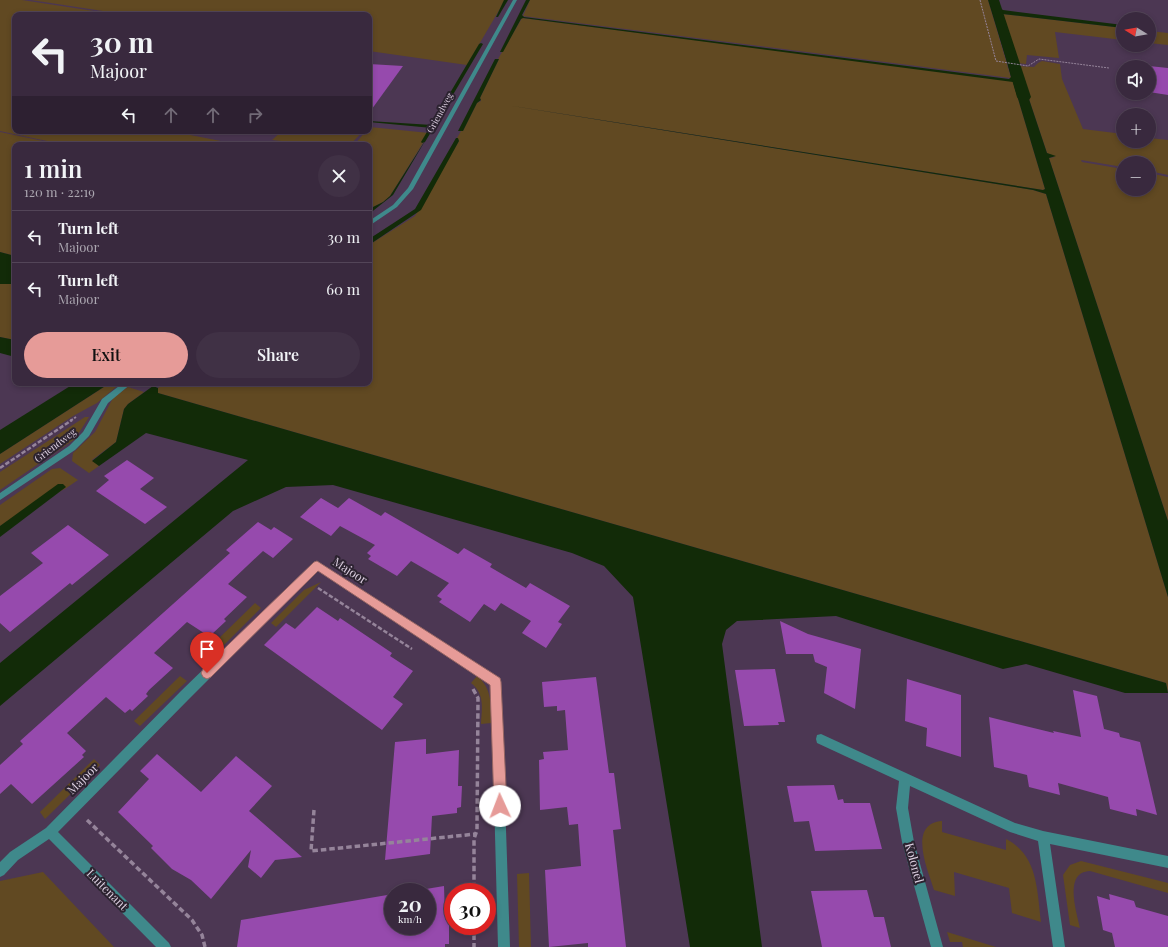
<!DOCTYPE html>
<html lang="en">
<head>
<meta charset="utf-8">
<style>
	:root { --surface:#39293e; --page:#403145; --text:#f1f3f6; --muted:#aba6b0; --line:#534558; --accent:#e69b98 }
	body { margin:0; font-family:"Playfair Display",serif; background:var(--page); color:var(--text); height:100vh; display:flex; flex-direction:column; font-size:15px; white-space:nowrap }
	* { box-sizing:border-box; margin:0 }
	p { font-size:13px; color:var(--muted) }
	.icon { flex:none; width:22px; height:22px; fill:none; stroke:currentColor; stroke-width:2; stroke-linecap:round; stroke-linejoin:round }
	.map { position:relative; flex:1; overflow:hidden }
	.drawer { position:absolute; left:12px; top:142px; width:360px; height:244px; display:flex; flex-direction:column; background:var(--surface); border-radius:8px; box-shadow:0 2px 6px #0003,0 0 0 1px var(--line) }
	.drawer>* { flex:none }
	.banner { position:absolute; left:12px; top:12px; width:360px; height:122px; border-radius:8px; box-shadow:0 2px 6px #0003,0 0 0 1px var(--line); background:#39293e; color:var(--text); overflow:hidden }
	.needle { width:26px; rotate:281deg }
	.controls { position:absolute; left:1116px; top:12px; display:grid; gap:8px }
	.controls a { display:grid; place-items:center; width:40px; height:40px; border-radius:50%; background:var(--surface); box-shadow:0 2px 6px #0003,0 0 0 1px var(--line); font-size:20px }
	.speed { position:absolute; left:384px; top:883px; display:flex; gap:8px; font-size:20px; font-weight:700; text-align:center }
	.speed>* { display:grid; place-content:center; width:52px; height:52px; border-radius:50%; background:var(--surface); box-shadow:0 2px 6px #0003,0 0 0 1px var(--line); line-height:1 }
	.speed small { font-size:10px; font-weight:400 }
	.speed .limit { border:6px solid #d22; background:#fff; color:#111 }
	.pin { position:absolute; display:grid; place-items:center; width:34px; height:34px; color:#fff; margin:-41px -17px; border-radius:50% 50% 50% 0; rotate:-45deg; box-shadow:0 0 4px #0007 }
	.pin .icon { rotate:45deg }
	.me { position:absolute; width:44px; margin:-22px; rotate:358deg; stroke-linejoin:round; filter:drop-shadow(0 0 3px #0008) }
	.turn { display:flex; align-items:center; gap:14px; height:84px; padding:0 12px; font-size:18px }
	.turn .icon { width:52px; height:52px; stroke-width:2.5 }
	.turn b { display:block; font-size:28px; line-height:34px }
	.lanes { display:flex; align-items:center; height:38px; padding:0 12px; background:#0003; justify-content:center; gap:20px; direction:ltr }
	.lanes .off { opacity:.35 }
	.round { display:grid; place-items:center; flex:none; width:42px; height:42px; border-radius:21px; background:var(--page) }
	.headline { display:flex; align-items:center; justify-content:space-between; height:68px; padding:0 12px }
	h1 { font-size:24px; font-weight:600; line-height:30px }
	.action { display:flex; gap:8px; margin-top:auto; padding:8px 12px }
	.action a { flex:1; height:46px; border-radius:24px; background:var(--accent); color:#111; font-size:16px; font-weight:600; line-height:46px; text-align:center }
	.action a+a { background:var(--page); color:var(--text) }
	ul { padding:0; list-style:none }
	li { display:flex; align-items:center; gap:12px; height:52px; padding:0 12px; border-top:1px solid var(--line) }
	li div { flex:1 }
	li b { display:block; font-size:15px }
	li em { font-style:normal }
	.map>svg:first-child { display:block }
	.green { fill:#614922 }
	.water { fill:#122b08 }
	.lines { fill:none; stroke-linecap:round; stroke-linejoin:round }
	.stream { fill:#122b08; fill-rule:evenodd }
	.canal { fill:#122b08; fill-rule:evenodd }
	.building { fill:#964aad }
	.path-far3 { stroke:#95849a; stroke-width:1; stroke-dasharray:2 1; stroke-linecap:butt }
	.path-far2 { stroke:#95849a; stroke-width:2; stroke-dasharray:3.5 1.5; stroke-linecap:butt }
	.path-far1 { stroke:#95849a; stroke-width:2.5; stroke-dasharray:4.5 2; stroke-linecap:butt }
	.path { stroke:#95849a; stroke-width:3.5; stroke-dasharray:5.5 3; stroke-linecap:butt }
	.minor { fill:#3f898b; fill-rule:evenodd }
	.route { fill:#e69b98; stroke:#966563 }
	.labels { text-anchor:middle; stroke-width:4; stroke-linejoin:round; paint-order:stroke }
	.far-street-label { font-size:9px; fill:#dbcedf; stroke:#2c2330 }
	.street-label { font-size:10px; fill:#dbcedf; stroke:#2c2330 }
	.near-street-label { font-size:12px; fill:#dbcedf; stroke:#2c2330 }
</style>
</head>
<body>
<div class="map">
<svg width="1168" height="947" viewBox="0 0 1168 947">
	<rect width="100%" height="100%" fill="#4c3753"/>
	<g class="green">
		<polygon points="0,0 22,0 120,15 15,15 15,131 170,131 241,145 66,145 0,131"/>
		<polygon points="31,0 505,0 467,65 369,51 369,15 129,15"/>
		<polygon points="530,0 988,0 1011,78 523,16"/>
		<polygon points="1002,14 1123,28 1123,40 1055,32 1059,58 1027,55 1026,64 1017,63"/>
		<polygon points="522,18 1009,80 1013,82 1045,189 1043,190 494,103 1033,190 1046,194 1168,597 1168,692 1166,683 158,393 158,388 165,383 369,383 369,245 415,216 459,141 457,138 461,131 463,131 477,103 481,101 480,98 499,59 498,59"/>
		<polygon points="1149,31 1168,33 1168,45 1149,43"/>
		<polygon points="1042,61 1060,64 1062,79 1083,129 1123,134 1123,141 1149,141 1149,138 1168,140 1168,175 1149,171 1149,163 1123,163 1123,167 1081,160 1082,162 1123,169 1123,189 1149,189 1149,173 1168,177 1168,521 1049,158 1055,157 1047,153 1018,66 1034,67 1038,63"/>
		<polygon points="370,127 429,133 390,196 383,202 369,209 369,145 354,145 366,131 369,131"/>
		<polygon points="282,131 363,131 350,145 318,145 272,140"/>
		<polygon points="0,132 62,145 15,145 15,256 0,252"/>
		<polygon points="0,284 15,284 15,340 0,337"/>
		<polygon points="107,385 116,387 97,403 73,416 0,464 0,454"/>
		<polygon points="128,387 144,392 128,404 124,409 116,442 92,460 99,466 89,473 72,461 73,453 95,432 113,398"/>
		<polygon points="85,417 89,417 75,439 0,490 0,472"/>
		<polygon points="60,468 78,480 62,491 66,488 0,526 0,505 52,469"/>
		<polygon points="321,582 276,627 271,623 304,590"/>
		<polygon points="255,603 261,608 222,647 215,642"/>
		<polygon points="180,676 187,681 140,726 134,721"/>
		<path d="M477,676C492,688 491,704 491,723L481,724C482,708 485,694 471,683Z"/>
		<polygon points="94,759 100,765 45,819 40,812"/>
		<path d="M942,821V832L1006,850V839C1038,855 1037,890 1041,922L1012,913L1009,888L954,872L955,896L934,890C928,870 907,824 942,821Z"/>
		<path d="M1081,861L1168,883V893L1090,871C1063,872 1077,912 1080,928L1070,925L1063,875L1070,865Z"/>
		<polygon points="43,872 114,947 0,947 0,881"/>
		<polygon points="529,873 531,947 519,947 517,874"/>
		<polygon points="947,932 996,947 963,947 962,942 950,942"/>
	</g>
	<g class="water">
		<polygon points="526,0 530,0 522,15 524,17 1009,79 1011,77 1008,65 1018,66 1047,153 1056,156 1049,158 1168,521 1168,597 1046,194 1033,190 494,103 1043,190 1045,189 1013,82 523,18 521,19 503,52 500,52"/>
		<polygon points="988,0 997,0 999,8 1003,10 1123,25 1123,28 1002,14 1017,63 1007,62"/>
		<polygon points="495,59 499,59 480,98 481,100 477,103 463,131 458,131"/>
		<polygon points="439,112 443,113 432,128 369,122 369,121 432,125"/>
		<polygon points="428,136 393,195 369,214 369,209 383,202 390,196"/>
		<polygon points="456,138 458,138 459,141 421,210 369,245 369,239 415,209"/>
		<polygon points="0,252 15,256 15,284 0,284"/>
		<polygon points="0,337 15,340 15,357 0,353"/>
		<polygon points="75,383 110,383 0,454 0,430"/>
		<polygon points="153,386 158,388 158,393 1166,683 1168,693 1125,693 1026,664 1003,669 836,616 737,621 726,630 722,644 762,947 690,947 633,597 604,566 572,553 333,485 286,487 233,511 0,706 0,663 248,460 146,433 99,466 92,461 116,442 124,409 128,404"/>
		<polygon points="58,484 63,484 66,487 0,537 0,526"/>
	</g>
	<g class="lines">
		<g class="stream">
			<polygon points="504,0 508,0 498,17 496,17"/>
			<polygon points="481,43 483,44 425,142 422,143 421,142 479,44"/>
		</g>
		<polygon class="canal" points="989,0 999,0 1031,97 1029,100 1019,100 1017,97"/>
	</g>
	<g class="building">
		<polygon points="369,64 403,66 369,113"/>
		<polygon points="1149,66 1168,68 1168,95 1149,92"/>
		<polygon points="127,460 154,478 140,489 167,507 145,524 96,491 109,480 104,476"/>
		<polygon points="321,498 338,508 349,498 381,516 385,512 458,554 464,548 492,564 490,567 526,588 530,583 570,606 558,622 562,624 546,648 522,633 531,621 501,603 495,611 484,604 470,622 439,602 442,599 437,596 449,583 411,561 397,576 368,559 371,556 367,553 375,545 340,526 331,536 300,517"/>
		<polygon points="258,522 271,530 274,527 293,539 273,558 263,551 228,584 247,597 224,619 226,621 212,634 210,632 207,635 187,622 154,653 173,668 149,690 146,694 148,696 132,711 130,709 125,713 106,697 67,733 86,751 82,755 84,757 32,804 11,784 0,794 0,765 23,744 20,741 230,553 226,550"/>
		<polygon points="68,525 109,555 72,585 70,583 10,632 0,623 0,596 43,563 31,553"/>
		<polygon points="317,607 338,621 340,618 392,653 390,656 413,671 393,697 403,704 382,730 264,645 286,623 295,629"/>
		<polygon points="780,621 808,634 861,649 855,709 824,693 827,667 815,662 813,654 786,654"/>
		<polygon points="775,669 785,722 778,722 779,725 744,726 735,670"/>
		<polygon points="596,677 609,773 614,773 621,829 613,830 626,947 588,947 588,943 549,947 545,870 581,866 578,824 569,825 567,807 540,810 539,760 544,759 543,752 568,750 565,710 557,711 557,706 544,707 542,682"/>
		<polygon points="907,679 961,695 961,757 926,746 927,728 905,721"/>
		<polygon points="1073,690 1097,696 1104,729 1119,733 1120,737 1140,742 1157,815 1136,809 1137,816 1110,809 1108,797 1058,783 1060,795 1029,787 1027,775 994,767 989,717 1054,733 1053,731 1081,737"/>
		<polygon points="426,739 426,754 459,750 458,786 462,786 461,807 457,808 457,813 432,816 430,854 385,860 395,742"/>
		<polygon points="157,754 201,792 236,756 272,786 249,811 302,857 275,860 261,878 248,867 251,850 211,899 191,880 172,869 151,848 153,846 118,812 149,779 140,771"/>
		<polygon points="834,785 838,800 843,799 844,803 870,803 882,849 815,851 809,821 794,822 787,786"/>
		<polygon points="444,886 445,918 449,917 449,944 445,944 445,947 237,947 241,920 393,894 393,926 427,926 427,892 408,892"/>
		<polygon points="867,890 874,917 884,917 891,947 822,947 811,891"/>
		<polygon points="1109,894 1134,901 1136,907 1168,916 1168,947 1115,947 1112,933 1103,930 1097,896 1110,900"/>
	</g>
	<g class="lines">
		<polyline class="path-far3" points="980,0 996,61 1028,66 1039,59 1109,68"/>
		<polyline class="path-far2" points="70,421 76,417"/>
		<g class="path-far1">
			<polyline points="0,468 72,420"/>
			<polyline points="318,588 412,649"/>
		</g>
		<g class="path">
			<polyline points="473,689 478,698 477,830 474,839 474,892"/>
			<polyline points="314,810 311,851 476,834"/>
			<polyline points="87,820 192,920 202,935 205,947"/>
			<polyline points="474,926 474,947"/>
		</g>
		<g class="minor">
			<polygon points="513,0 517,0 413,189 397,207 369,226 369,221 393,205 408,188"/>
			<polygon points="123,383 132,383 108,403 89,436 75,450 0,500 0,493 69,446 83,432 102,399"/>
			<polygon points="317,561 500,679 501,682 510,947 498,947 491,685 318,570 189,699 58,832 169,943 171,947 156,947 49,839 18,860 4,875 0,877 0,862 10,852 46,828 181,691 314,562"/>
			<polygon points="821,734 1015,823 1043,831 1168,856 1168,868 1050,844 1065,947 1053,947 1038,841 1010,832 910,786 908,808 914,842 943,947 931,947 902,842 896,808 899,781 817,743 816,739 817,735"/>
		</g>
	</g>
	<polygon class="route" points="317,561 500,678 501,682 507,806 505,811 500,813 496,811 494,806 490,685 318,571 211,677 207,679 203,677 201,673 203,669 314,562"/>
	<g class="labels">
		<g class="far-street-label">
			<text transform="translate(440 113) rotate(-61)" y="3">Griendweg</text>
		</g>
		<g class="street-label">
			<text transform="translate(55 445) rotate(-37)" y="4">Griendweg</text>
		</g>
		<g class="near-street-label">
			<text transform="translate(350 571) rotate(33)" y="4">Majoor</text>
			<text transform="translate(83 779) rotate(-45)" y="4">Majoor</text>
			<text transform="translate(914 863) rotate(75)" y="4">Kolonel</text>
			<text transform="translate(107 890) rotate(45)" y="4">Luitenant</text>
		</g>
	</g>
</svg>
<div class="controls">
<a><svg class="needle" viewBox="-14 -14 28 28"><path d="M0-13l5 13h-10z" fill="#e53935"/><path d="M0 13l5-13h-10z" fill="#aba6b0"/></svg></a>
<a><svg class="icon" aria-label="sound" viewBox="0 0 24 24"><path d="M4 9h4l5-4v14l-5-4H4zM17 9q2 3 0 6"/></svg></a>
<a>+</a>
<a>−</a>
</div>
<div class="speed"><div>20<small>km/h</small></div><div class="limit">30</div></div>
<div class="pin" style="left:207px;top:673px;background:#d93025"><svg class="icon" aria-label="arrive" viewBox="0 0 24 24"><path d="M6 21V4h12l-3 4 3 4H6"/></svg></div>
<svg class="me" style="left:500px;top:806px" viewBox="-20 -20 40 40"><circle r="19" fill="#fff"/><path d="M0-13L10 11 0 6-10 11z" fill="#e69b98"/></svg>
<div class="banner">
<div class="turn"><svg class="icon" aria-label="left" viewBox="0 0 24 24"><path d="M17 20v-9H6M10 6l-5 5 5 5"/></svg><div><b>30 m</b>Majoor</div></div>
<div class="lanes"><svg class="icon" aria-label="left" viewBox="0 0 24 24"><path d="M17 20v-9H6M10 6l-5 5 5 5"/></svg><svg class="icon off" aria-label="ahead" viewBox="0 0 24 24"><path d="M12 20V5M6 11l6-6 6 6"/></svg><svg class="icon off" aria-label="ahead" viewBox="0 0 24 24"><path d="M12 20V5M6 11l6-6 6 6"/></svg><svg class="icon off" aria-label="right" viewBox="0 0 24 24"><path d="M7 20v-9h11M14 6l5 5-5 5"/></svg></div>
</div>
<section class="drawer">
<div class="headline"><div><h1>1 min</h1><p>120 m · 22:19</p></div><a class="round"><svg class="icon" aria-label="close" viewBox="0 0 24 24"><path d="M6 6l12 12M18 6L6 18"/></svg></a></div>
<ul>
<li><svg class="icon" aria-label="left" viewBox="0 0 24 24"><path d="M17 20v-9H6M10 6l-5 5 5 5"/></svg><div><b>Turn left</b><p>Majoor</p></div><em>30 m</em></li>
<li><svg class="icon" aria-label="left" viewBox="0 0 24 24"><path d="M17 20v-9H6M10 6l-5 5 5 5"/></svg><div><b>Turn left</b><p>Majoor</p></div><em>60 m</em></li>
</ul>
<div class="action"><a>Exit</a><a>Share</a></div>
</section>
</div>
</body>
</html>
